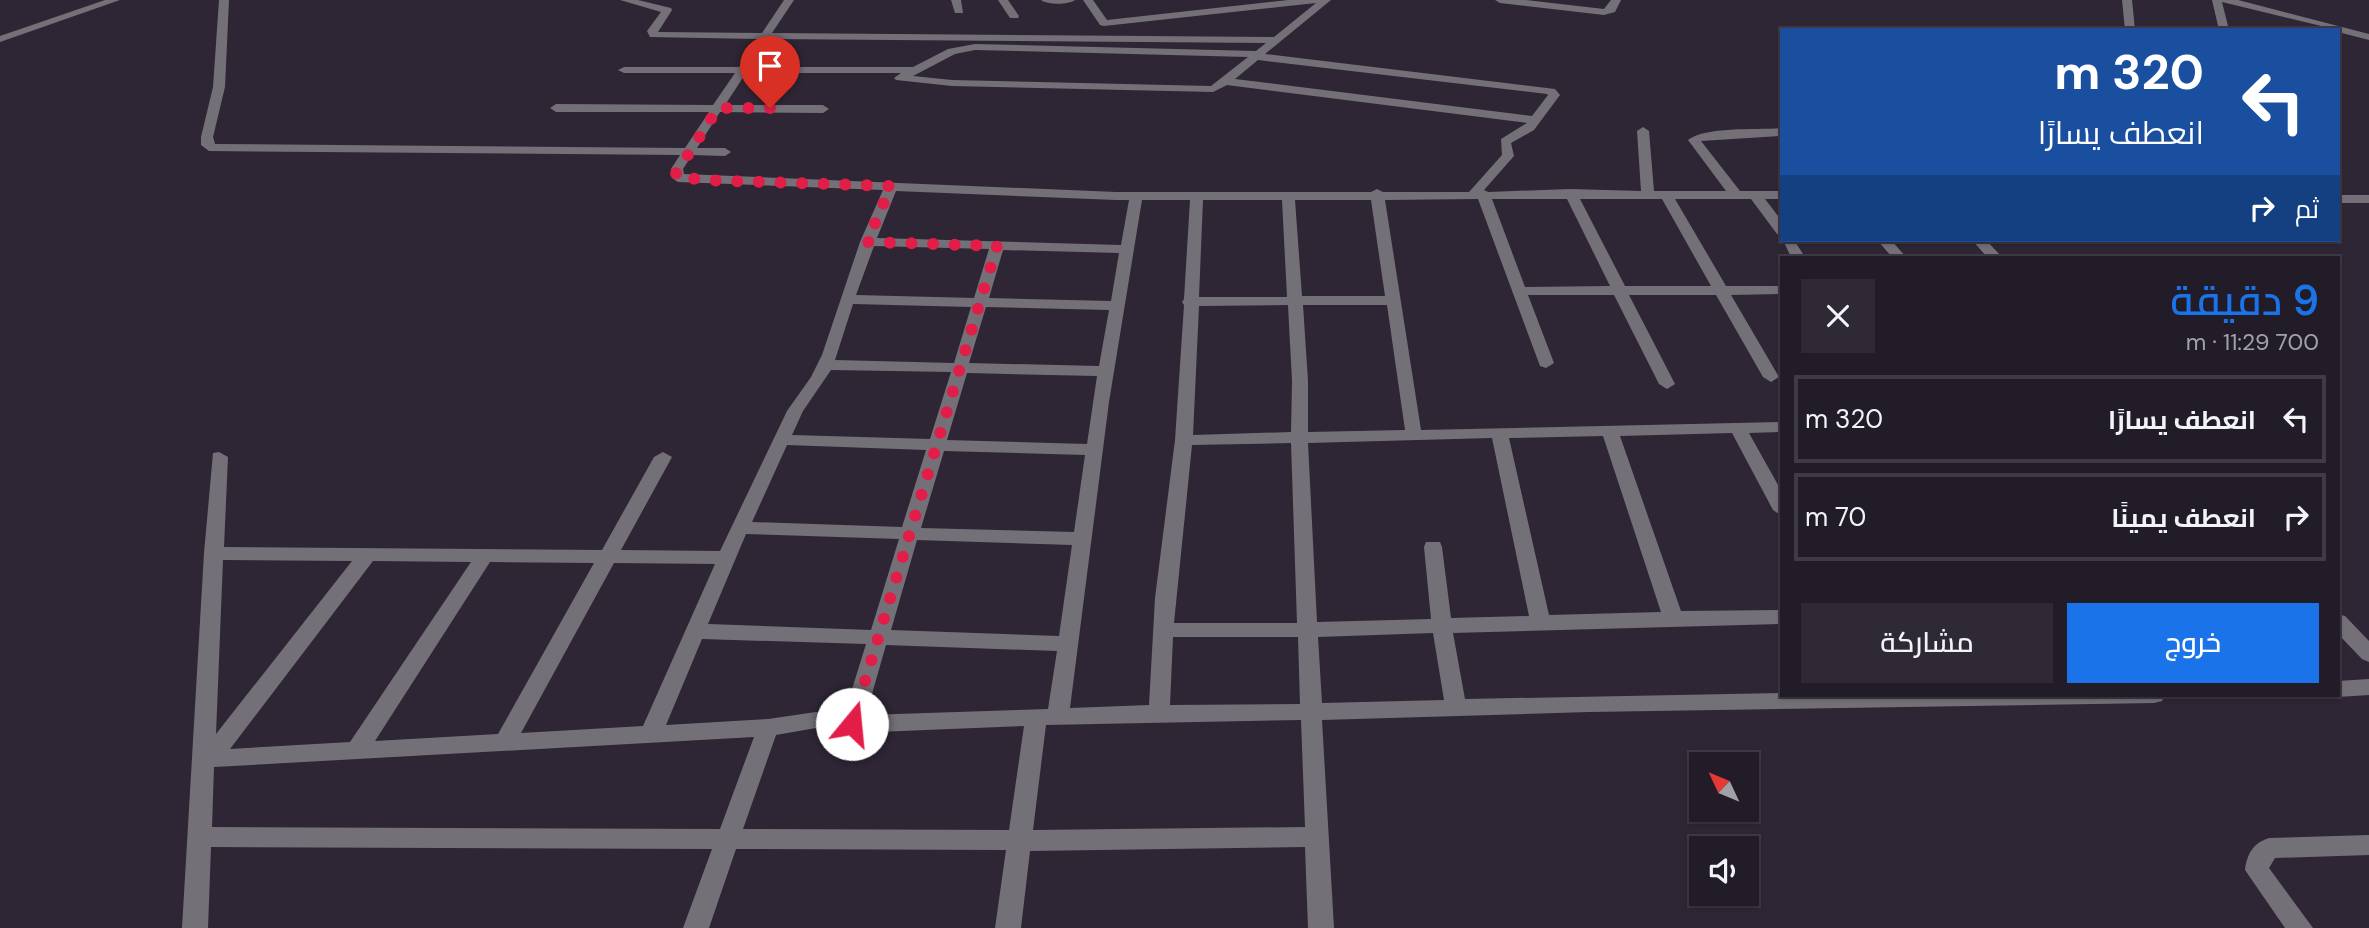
<!DOCTYPE html>
<html lang="ar">
<head>
<meta charset="utf-8">
<style>
	:root { --surface:#221c28; --page:#2e2934; --text:#f1f3f6; --muted:#a2a1a8; --line:#3f3a45; --accent:#1a73e8 }
	body { margin:0; font-family:"DM Sans",Cairo,sans-serif; background:var(--page); color:var(--text); direction:rtl; height:100vh; display:flex; flex-direction:column; font-size:26px; white-space:nowrap }
	* { box-sizing:border-box; margin:0 }
	p { font-size:23px; color:var(--muted) }
	.icon { flex:none; width:38px; height:38px; fill:none; stroke:currentColor; stroke-width:2; stroke-linecap:round; stroke-linejoin:round }
	.map { position:relative; flex:1; overflow:hidden; direction:ltr }
	.drawer { position:absolute; left:1780px; top:256px; width:560px; height:441px; display:flex; flex-direction:column; background:var(--surface); border-radius:0px; box-shadow:0 2px 5px #0004,0 0 0 2px var(--line); direction:rtl }
	.drawer>* { flex:none }
	.banner { position:absolute; left:1780px; top:28px; width:560px; height:214px; border-radius:0px; box-shadow:0 2px 5px #0004,0 0 0 2px var(--line); direction:rtl; background:#1a4fa0; color:#fff; overflow:hidden }
	.needle { width:46px; rotate:314deg }
	.buttons { position:absolute; left:1689px; top:752px; display:grid; gap:14px }
	.buttons a { display:grid; place-items:center; width:70px; height:70px; border-radius:0px; background:var(--surface); box-shadow:0 2px 5px #0004,0 0 0 2px var(--line); font-size:35px }
	.pin { position:absolute; display:grid; place-items:center; width:60px; height:60px; color:#fff; margin:-72px -30px; border-radius:50% 50% 50% 0; rotate:-45deg; box-shadow:0 0 7px #0007 }
	.pin .icon { rotate:45deg }
	.me { position:absolute; width:77px; margin:-38px; rotate:17deg; stroke-linejoin:round; filter:drop-shadow(0 0 5px #0008) }
	.turn { display:flex; align-items:center; gap:24px; height:147px; padding:0 21px; font-size:32px }
	.turn .icon { width:91px; height:91px; stroke-width:2.5 }
	.turn b { display:block; font-size:49px; line-height:60px }
	.then { display:flex; align-items:center; height:66px; padding:0 21px; background:#0003; gap:14px; font-size:26px }
	.round { display:grid; place-items:center; flex:none; width:74px; height:74px; border-radius:0px; background:var(--page) }
	.headline { display:flex; align-items:center; justify-content:space-between; height:119px; padding:0 21px }
	h1 { font-size:42px; font-weight:600; line-height:52px; color:var(--accent) }
	.cta { display:flex; gap:14px; margin-top:auto; padding:14px 21px }
	.cta a { flex:1; height:80px; border-radius:0px; background:var(--accent); color:#fff; font-size:28px; font-weight:600; line-height:80px; text-align:center }
	.cta a+a { background:var(--page); color:var(--text) }
	ul { padding:0; list-style:none }
	li { display:flex; align-items:center; gap:21px; height:88px; margin:0 14px 10px; padding:0 7px; border:4px solid var(--line); border-radius:0px }
	li div { flex:1 }
	li b { display:block; font-size:26px }
	li em { font-style:normal }
	.map>svg:first-child { display:block }
	.lines { fill:none; stroke-linecap:round; stroke-linejoin:round }
	.minor { fill:#747078; fill-rule:evenodd }
	.route { stroke:#e11d48; stroke-width:12; stroke-dasharray:0 21.6 }
</style>
</head>
<body>
<div class="map">
<svg width="2369" height="928" viewBox="0 0 2369 928">
	<rect width="100%" height="100%" fill="#2e2635"/>
	<g class="lines">
		<g class="minor">
			<polygon points="105,0 120,0 0,42 0,36"/>
			<path d="M219,0H229L225,87L213,137L215,144L685,148L709,112H556L550,108L556,104L713,105L735,73H624L618,70L624,67H739L758,39L650,37L647,31L661,12L620,0H638L671,8L672,10L658,32L762,33L784,0H794L772,33L1274,37L1316,3L1104,26L1100,25L1083,0H1093L1107,20L1288,0H1331L1265,54L1555,89L1560,95L1534,130L1511,143L1514,156L1484,190L1488,192L1570,189L1641,191L1637,131L1643,127L1649,131L1654,191H1726L1688,140C1705,126 1758,130 1782,128V136L1701,141L1740,191H1782V199H1765L1782,221V235L1777,234L1751,199H1675L1726,286H1782V294L1731,295L1779,377L1771,382L1763,377L1716,295H1629L1675,384L1667,389L1659,384L1614,295H1528L1554,363L1546,368L1540,366L1478,199L1385,200L1421,430L1782,422V432L1749,433L1782,492V516L1773,510L1732,433L1620,436L1681,611L1782,610V624L1453,633L1465,699L1782,693L2165,695L2162,701L2154,703L1589,712L1322,720L1334,928H1308L1305,847L1030,851L1021,928H995L1006,850L736,849L709,928H683L712,849L211,847L208,928H182L204,553L213,453L219,452L228,457L224,547L602,550L654,457L663,452L672,457L621,550L720,551L787,411L811,377L822,355L860,242L883,190L678,182L672,178L671,169L680,155L209,151L201,145V137L213,87ZM768,39L1266,43L1256,51L975,44L948,49L913,67H750ZM975,50L1248,57L1211,86L952,80L913,76L955,54ZM1258,60L1547,94L1548,95L1532,116L1235,79ZM746,73H901L894,78L896,80L952,86L1213,92L1227,85L1527,123L1501,139L1502,155L1469,192H1383L1377,189L1371,192H1116L684,174L683,169L692,155L725,156L731,152L725,148H697L720,112L823,113L829,109L823,105H725ZM896,191L1116,200H1129L1121,245L877,238ZM1492,199H1567L1610,286L1525,287ZM1580,199H1662L1711,286H1625ZM1142,200H1190L1184,299L1182,302L1184,305L1175,440L1155,598L1149,705L1070,708L1109,402ZM1203,200H1282L1287,297H1199ZM1295,200H1371L1385,296H1302ZM874,246L989,249L974,298L856,295ZM1003,250L1119,253L1111,301L989,298ZM853,304L971,307L954,363L835,360ZM1288,305L1292,381L1291,432L1193,435L1199,306ZM1303,305H1387L1405,430L1308,432V381ZM986,307L1109,310L1099,366L969,363ZM831,370L951,372L930,439L792,435L803,411ZM967,373L1097,376L1087,444L947,440ZM1603,436L1661,612L1549,615L1509,438ZM1492,438L1529,616L1451,618L1442,547L1440,542H1426L1424,547L1431,619L1317,622L1308,443ZM1291,443L1297,623H1174L1192,445ZM787,445L926,450L902,527L752,522ZM944,451L1085,455L1074,532L921,528ZM746,534L899,539L871,630L708,624ZM917,540L1072,545L1059,636L891,630ZM223,560L352,561L216,734ZM373,561L471,562L350,742L230,749ZM490,562L594,563L498,734L375,741ZM614,563L715,564L643,726L521,733ZM1433,633L1444,700L1322,703L1318,637ZM1173,637H1298L1300,704L1170,705ZM702,639L866,644L844,715L816,712L768,719L666,725ZM886,645L1057,651L1048,709L866,715ZM1301,720L1305,827L1033,830L1046,725ZM1024,726L1009,830L743,829L776,735L816,728L852,733ZM754,737L720,829L212,827L214,767Z"/>
			<polygon points="951,0 961,0 963,13 955,13"/>
			<polygon points="998,0 1008,0 1019,16 1018,18 1010,18"/>
			<path d="M1041,0H1075C1068,5 1048,5 1041,0Z"/>
			<polygon points="1495,0 1526,0 1604,9 1611,0 1621,0 1615,12 1604,15 1500,3"/>
			<polygon points="2122,0 2132,0 2135,30 2125,30"/>
			<polygon points="2212,0 2238,0 2369,34 2369,40 2338,32 2338,30 2222,2 2229,30 2219,30"/>
			<rect x="2338" y="195" width="31" height="8"/>
			<polygon points="1782,238 1794,240 1805,257 1791,257"/>
			<polygon points="1877,240 1891,240 1906,257 1892,257"/>
			<polygon points="1972,240 1986,240 2002,257 1987,257"/>
			<polygon points="2338,614 2345,616 2369,641 2369,662 2362,659 2338,634"/>
			<polygon points="2369,679 2369,695 2338,697 2331,695 2338,695 2338,681"/>
			<path d="M2369,835V855L2275,858L2269,868L2313,928H2285L2245,870C2247,854 2253,843 2269,838Z"/>
		</g>
	</g>
	<g class="lines">
		<polyline class="route" points="770,108 718,108 675,175 701,180 891,186 867,242 997,246 852,724"/>
	</g>
</svg>
<div class="buttons">
<a><svg class="needle" viewBox="-14 -14 28 28"><path d="M0-13l5 13h-10z" fill="#e53935"/><path d="M0 13l5-13h-10z" fill="#a2a1a8"/></svg></a>
<a><svg class="icon" aria-label="sound" viewBox="0 0 24 24"><path d="M4 9h4l5-4v14l-5-4H4zM17 9q2 3 0 6"/></svg></a>
</div>
<div class="pin" style="left:770px;top:108px;background:#d93025"><svg class="icon" aria-label="arrive" viewBox="0 0 24 24"><path d="M6 21V4h12l-3 4 3 4H6"/></svg></div>
<svg class="me" style="left:852px;top:724px" viewBox="-20 -20 40 40"><circle r="19" fill="#fff"/><path d="M0-13L10 11 0 6-10 11z" fill="#e11d48"/></svg>
<div class="banner">
<div class="turn"><svg class="icon" aria-label="left" viewBox="0 0 24 24"><path d="M17 20v-9H6M10 6l-5 5 5 5"/></svg><div><b>320 m</b>انعطف يسارًا</div></div>
<div class="then">ثم<svg class="icon" aria-label="right" viewBox="0 0 24 24"><path d="M7 20v-9h11M14 6l5 5-5 5"/></svg></div>
</div>
<section class="drawer">
<div class="headline"><div><h1>9 دقيقة</h1><p>700 m · 11:29</p></div><a class="round"><svg class="icon" aria-label="close" viewBox="0 0 24 24"><path d="M6 6l12 12M18 6L6 18"/></svg></a></div>
<ul>
<li><svg class="icon" aria-label="left" viewBox="0 0 24 24"><path d="M17 20v-9H6M10 6l-5 5 5 5"/></svg><div><b>انعطف يسارًا</b></div><em>320 m</em></li>
<li><svg class="icon" aria-label="right" viewBox="0 0 24 24"><path d="M7 20v-9h11M14 6l5 5-5 5"/></svg><div><b>انعطف يمينًا</b></div><em>70 m</em></li>
</ul>
<div class="cta"><a>خروج</a><a>مشاركة</a></div>
</section>
</div>
</body>
</html>
